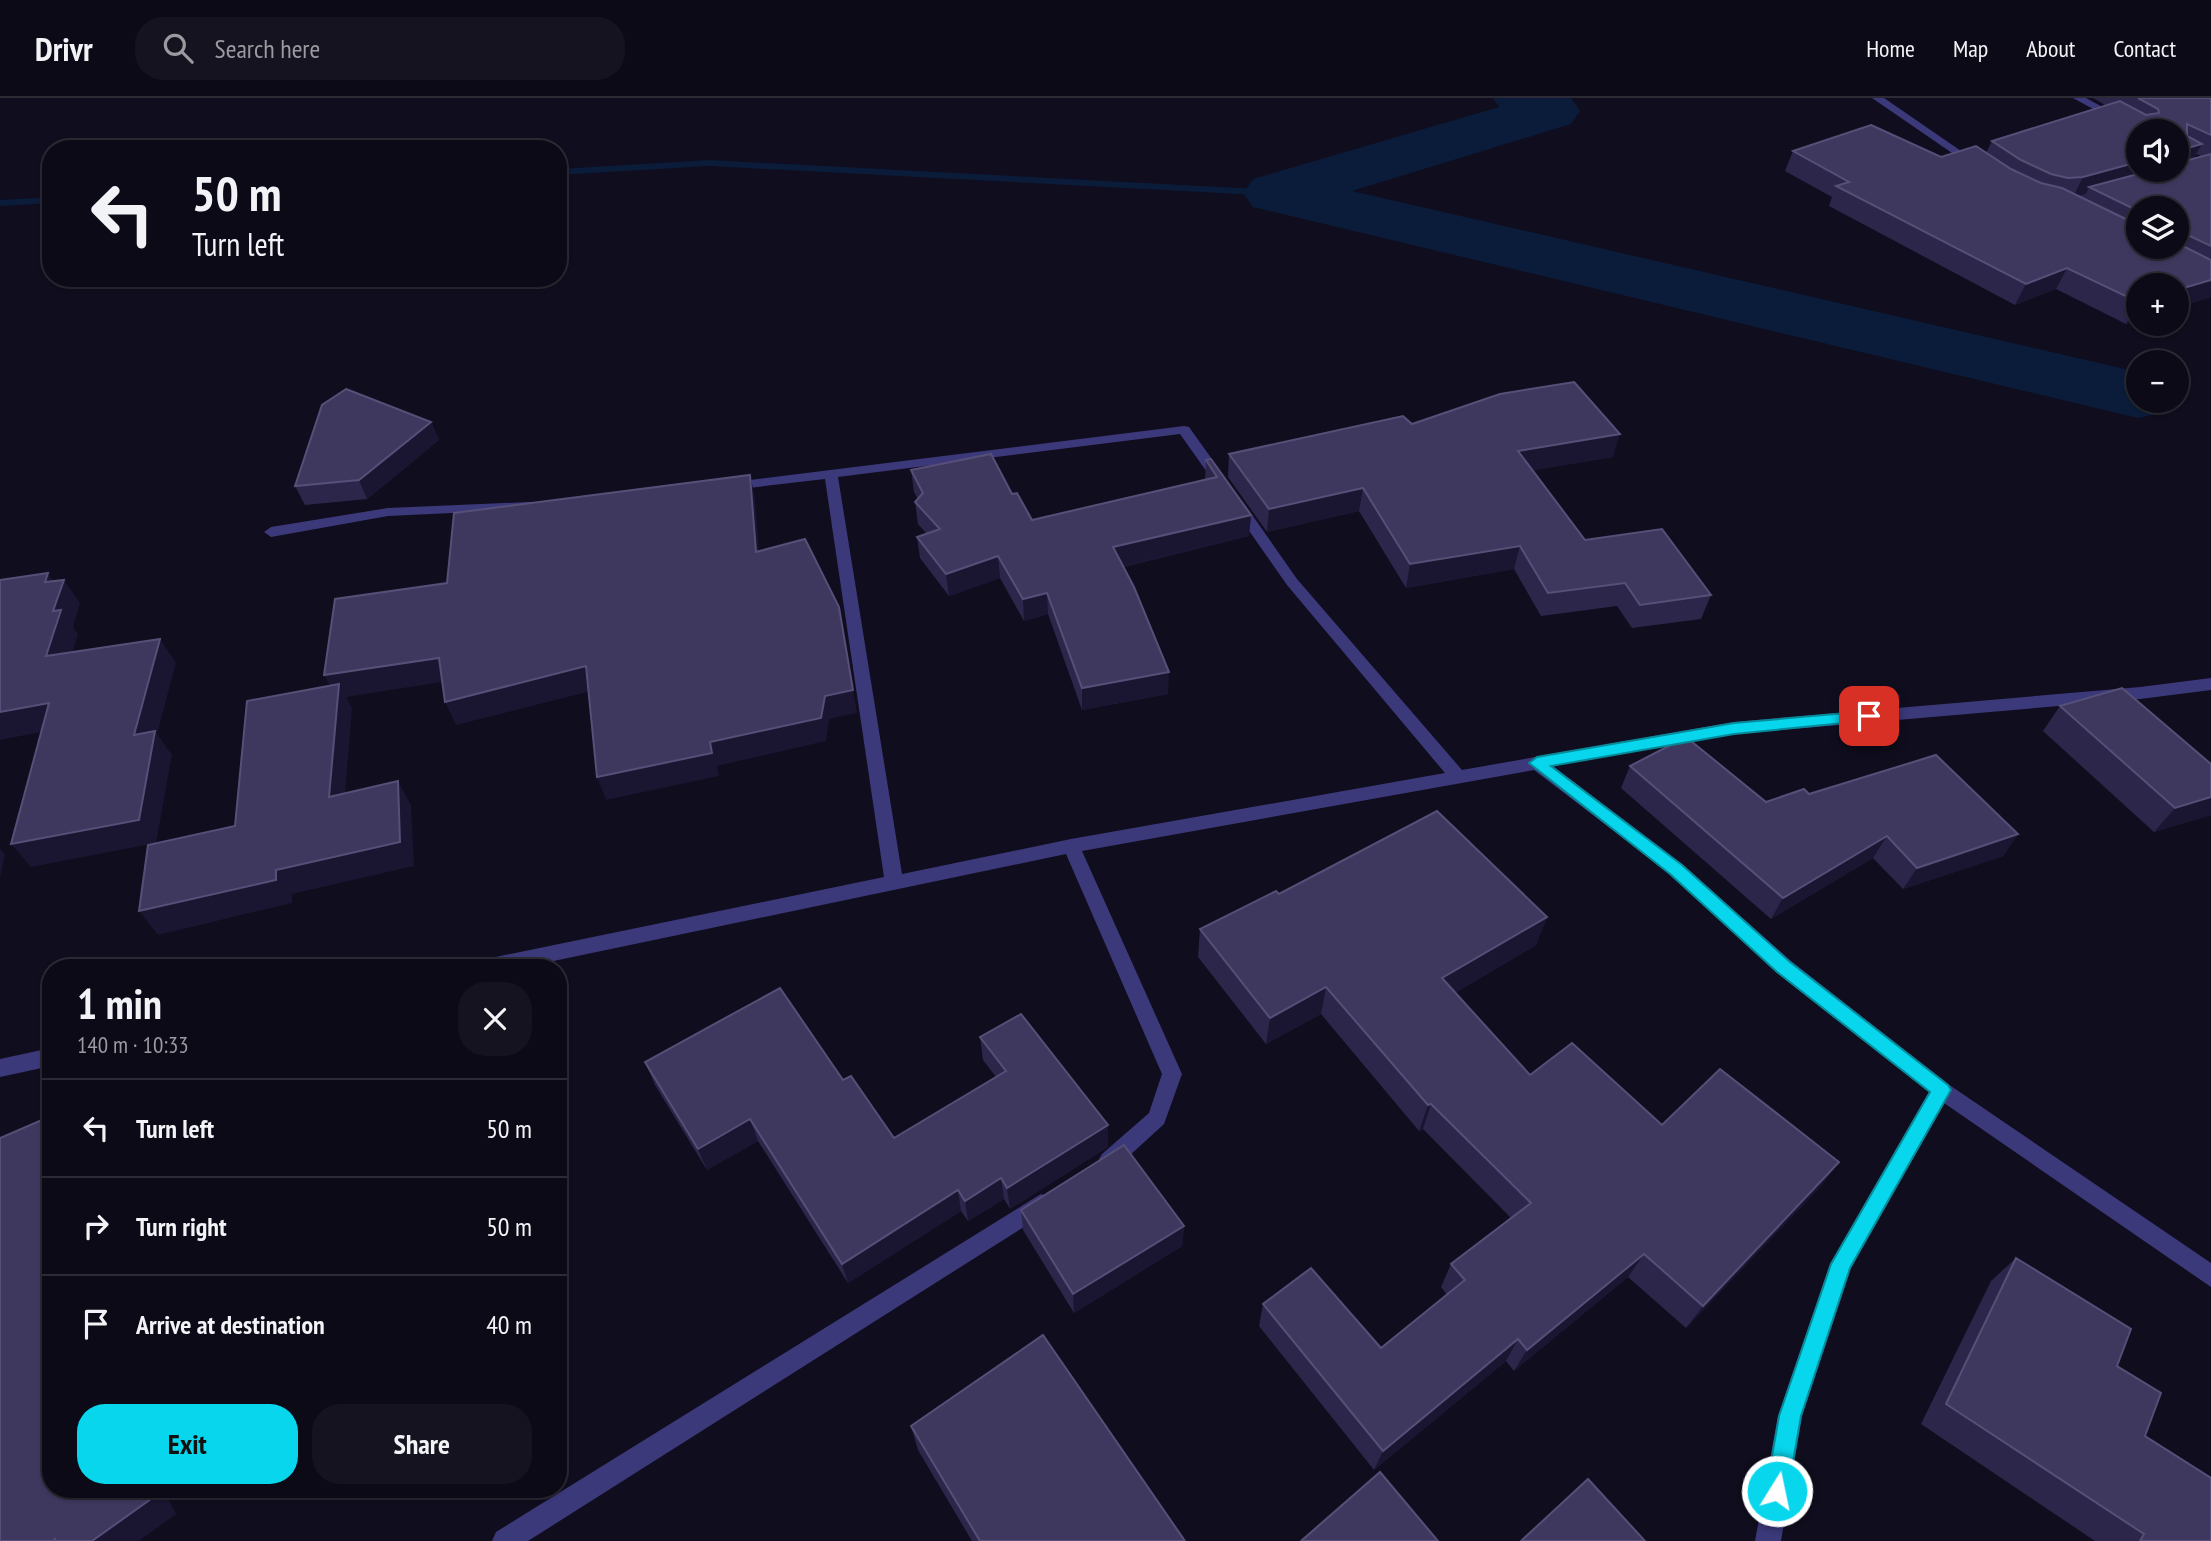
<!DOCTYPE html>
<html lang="en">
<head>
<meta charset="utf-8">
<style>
	:root { --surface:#0c0a16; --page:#15131f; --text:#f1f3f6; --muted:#9a9aa1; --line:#2c2b35; --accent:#08d6ec }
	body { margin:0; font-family:"PT Sans Narrow",sans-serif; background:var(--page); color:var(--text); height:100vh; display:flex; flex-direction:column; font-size:26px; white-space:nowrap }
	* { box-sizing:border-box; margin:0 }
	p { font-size:23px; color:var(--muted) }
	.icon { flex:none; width:38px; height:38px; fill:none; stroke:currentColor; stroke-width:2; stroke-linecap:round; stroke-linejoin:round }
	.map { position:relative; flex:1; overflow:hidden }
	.details { position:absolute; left:42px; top:861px; width:525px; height:539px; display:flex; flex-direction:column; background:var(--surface); border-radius:28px; box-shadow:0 2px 5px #0004,0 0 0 2px var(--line) }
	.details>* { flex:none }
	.guide { position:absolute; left:42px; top:42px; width:525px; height:147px; border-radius:28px; box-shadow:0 2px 5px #0004,0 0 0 2px var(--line); background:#0c0a16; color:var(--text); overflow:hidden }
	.tools { position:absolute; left:2126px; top:21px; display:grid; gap:14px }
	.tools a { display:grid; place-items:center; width:63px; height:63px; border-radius:50%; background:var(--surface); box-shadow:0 2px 5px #0004,0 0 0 2px var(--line); font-size:35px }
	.pin { position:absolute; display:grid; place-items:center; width:60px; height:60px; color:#fff; margin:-30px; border-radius:14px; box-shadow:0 4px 10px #0006 }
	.me { position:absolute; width:77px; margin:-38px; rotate:10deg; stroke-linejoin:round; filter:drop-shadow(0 0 5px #0008) }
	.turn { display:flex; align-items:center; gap:24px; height:147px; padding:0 35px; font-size:32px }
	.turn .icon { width:91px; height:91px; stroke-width:2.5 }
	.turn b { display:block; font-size:49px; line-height:60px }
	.round { display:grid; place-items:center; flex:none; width:74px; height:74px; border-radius:28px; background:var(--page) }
	.overview { display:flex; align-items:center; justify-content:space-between; height:119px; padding:0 35px }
	h1 { font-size:42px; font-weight:800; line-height:52px }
	.action { display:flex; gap:14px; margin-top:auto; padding:14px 35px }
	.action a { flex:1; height:80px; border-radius:28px; background:var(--accent); color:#111; font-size:28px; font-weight:800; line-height:80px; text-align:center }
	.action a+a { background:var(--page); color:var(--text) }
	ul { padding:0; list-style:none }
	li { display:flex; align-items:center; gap:21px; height:98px; padding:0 35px; border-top:2px solid var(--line) }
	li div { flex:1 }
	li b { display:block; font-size:26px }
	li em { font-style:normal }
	header { display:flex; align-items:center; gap:42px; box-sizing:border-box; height:98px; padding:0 35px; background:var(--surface); border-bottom:2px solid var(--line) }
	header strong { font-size:33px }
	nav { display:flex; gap:38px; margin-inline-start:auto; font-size:24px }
	.search { width:490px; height:63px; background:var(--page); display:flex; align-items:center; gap:18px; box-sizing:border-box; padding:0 24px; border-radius:28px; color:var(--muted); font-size:26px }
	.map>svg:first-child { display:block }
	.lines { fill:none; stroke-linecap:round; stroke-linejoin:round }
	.stream { fill:#0a1c39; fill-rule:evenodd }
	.river { fill:#0a1c39; fill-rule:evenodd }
	.minor { fill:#3c397b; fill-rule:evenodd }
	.wall { fill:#2d264b; fill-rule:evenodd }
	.shaded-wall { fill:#1a1531 }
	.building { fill:#3f385e; stroke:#564f77; stroke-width:2 }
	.route { fill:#08d6ec; stroke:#058b99; stroke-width:2 }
</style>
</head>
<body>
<header>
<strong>Drivr</strong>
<div class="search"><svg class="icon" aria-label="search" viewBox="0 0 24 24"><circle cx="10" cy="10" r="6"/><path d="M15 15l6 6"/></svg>Search here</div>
<nav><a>Home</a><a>Map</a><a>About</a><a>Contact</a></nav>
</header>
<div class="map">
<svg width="2211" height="1443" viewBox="0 0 2211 1443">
	<rect width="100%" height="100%" fill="#100d1e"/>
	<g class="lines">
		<g class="stream">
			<polygon points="709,62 1276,92 1281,95 1276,98 709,68 558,77 558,71"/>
			<polygon points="51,99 51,105 0,108 0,102"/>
		</g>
		<polygon class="river" points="1493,0 1571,0 1580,13 1571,26 1352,93 2138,274 2138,303 2173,303 2166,314 2138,320 1253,109 1243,95 1253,81 1499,9"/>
		<g class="minor">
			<polygon points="1872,0 1884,0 1980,66 1971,68"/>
			<polygon points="2073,0 2086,0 2146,33 2137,35"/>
			<polygon points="1184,328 1189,329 1224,378 1224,384 1214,384 1180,336 838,379 902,776 1071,741 1445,675 1287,487 1231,407 1238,403 1243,404 1297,481 1462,672 1734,624 2140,589 2211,580 2211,592 2140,601 1734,636 1553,668 1682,766 1791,863 1948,986 2211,1165 2211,1189 1944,1005 1851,1170 1802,1318 1781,1443 1755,1443 1778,1318 1830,1166 1929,994 1777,875 1670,776 1534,672 1082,753 1182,976 1164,1026 1116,1070 1109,1073 1102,1070 1098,1063 1102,1056 1149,1015 1162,976 1066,756 520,870 472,870 474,864 481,862 884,779 825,381 731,392 726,391 726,385"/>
			<polygon points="529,404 534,405 534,411 388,418 271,439 264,434 271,429 388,410"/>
			<polygon points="51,950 51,968 0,979 0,961"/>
			<polygon points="1041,1096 1049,1099 1052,1106 1049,1113 528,1443 492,1443 496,1434"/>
		</g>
	</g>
	<g class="wall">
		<path d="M2093,0H2211V199L2126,226L2056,191L2015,207L1829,108L1832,99L1785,73L1793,53L1941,59L1986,55L1992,43L2107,8ZM2196,56L2199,57L2201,58L2193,61ZM2138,110H2177V149H2138Z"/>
		<polygon points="431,324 439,342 367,401 305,407 295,388"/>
		<polygon points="1412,326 1613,359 1533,372 1585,442 1711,497 1701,521 1632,530 1617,508 1541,518 1514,471 1406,490 1359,413 1267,434 1228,379 1229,356"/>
		<polygon points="1206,362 1251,417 1249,438 1123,469 1168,596 1082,612 1048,516 1024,523 1000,480 949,498 920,460 917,439 927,436 918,426 915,404 918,401 914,394 911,372 1012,396 1032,422 1205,381"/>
		<polygon points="2060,608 2211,717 2154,734 2043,633"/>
		<polygon points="1630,668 1766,704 1809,696 2018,736 2003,758 1903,791 1873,760 1771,821 1621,690"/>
		<polygon points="1279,796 1547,819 1536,847 1455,895 1530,977 1662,1027 1839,1064 1820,1089 1686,1230 1628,1179 1514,1273 1506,1263 1374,1372 1259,1228 1263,1206 1381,1250 1447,1197 1441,1189 1451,1166 1511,1120 1423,1031 1419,1033 1321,916 1266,946 1198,859 1200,831"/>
		<polygon points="980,939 1108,1049 1010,1111 1004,1101 968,1123 961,1113 848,1185 758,1043 707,1072 655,987 645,964 843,982 894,1040 996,979 983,962"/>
		<polygon points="1021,1112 1184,1128 1182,1148 1074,1215 1023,1132"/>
		<polygon points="2016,1160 2117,1268 2145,1338 2211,1443 2095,1443 1921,1326 1991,1183"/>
		<polygon points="911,1328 1185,1443 972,1443 918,1352"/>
	</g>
	<g class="shaded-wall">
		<polygon points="2202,46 2190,66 2177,70 2177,53"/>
		<polygon points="2138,64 2138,72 2171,72 2089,89 2086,96 2073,99 2083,79"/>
		<polygon points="2067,170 2056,191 2015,207 2026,186"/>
		<polygon points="2211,182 2211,199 2177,210 2177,192"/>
		<polygon points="2138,204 2138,222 2126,226"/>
		<polygon points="431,324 439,342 367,401 359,382"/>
		<polygon points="1620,336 1613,359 1512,376 1518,353"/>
		<polygon points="750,377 755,400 761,477 756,454"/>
		<polygon points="1363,390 1359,413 1267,434 1269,411"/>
		<polygon points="1251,417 1249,438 1113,471 1113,449"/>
		<polygon points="1520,448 1514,471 1406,490 1410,466"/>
		<polygon points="998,458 1000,480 949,498 946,476"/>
		<polygon points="48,475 60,493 64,482 80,505 73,529 78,536 64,581 46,558 53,513 45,484"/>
		<polygon points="1047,495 1048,516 1024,523 1023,501"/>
		<polygon points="839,509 857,615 829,621 826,643 717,668 719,678 606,702 597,679 710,644"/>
		<polygon points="160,541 176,565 157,636 172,657 156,745 31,769 11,746 134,637"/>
		<polygon points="439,560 449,583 346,599 352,610 343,723 329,699 337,601 324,577"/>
		<polygon points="586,568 595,592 456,627 445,604"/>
		<polygon points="1169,574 1168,596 1082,612 1082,590"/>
		<polygon points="49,605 67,629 0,642 0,614"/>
		<polygon points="398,683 411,707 414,768 292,796 292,805 158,837 139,813 276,772"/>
		<polygon points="2211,699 2211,717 2154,734 2175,710"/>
		<polygon points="2018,736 2003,758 1903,791 1917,770"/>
		<polygon points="1887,738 1873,760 1771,821 1783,800"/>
		<polygon points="0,750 5,756 0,780"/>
		<polygon points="1547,819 1536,847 1433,908 1442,880"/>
		<polygon points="1326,889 1321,916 1266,946 1270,920"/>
		<polygon points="1431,1006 1423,1031 1419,1033 1428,1007"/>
		<polygon points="750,1021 758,1043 707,1072 698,1051"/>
		<polygon points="1108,1027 1108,1049 1010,1111 1007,1090"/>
		<polygon points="1839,1064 1820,1089 1686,1230 1703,1208"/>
		<polygon points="1001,1080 1004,1101 968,1123 965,1103"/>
		<polygon points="958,1092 961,1113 848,1185 842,1166"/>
		<polygon points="1184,1128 1182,1148 1074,1215 1073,1196"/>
		<polygon points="1644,1156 1628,1179 1514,1273 1527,1252"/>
		<polygon points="1518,1241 1506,1263 1374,1372 1383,1353"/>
		<polygon points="146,1391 163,1391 176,1416 139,1443 92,1443"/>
	</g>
	<g class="building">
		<polygon points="2138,0 2211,0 2211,37 2187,26 2187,38 2202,46 2177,53 2177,33 2138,33 2138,64 2083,79 2068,80 2051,76 2021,62 1992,43 2120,3 2146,17 2159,15 2158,11"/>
		<polygon points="1871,27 1941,59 1976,48 2011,71 2041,85 2062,90 2138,127 2138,149 2177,149 2177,145 2211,162 2211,182 2177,192 2177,187 2138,187 2138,204 2067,170 2026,186 1836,88 1849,84 1793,53"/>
		<polygon points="2211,56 2211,148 2177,132 2177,110 2138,110 2138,113 2089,89 2153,72 2177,72 2177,65"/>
		<polygon points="1574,284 1620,336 1518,353 1585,442 1662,431 1711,497 1640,507 1625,485 1548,495 1520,448 1410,466 1363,390 1269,411 1229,356 1403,318 1412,326 1500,296"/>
		<polygon points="346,291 431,324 359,382 295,388 322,307"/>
		<polygon points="991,356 1012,396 1017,395 1032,422 1217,379 1206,362 1211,361 1251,417 1113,449 1134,489 1169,574 1082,590 1047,495 1023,501 998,458 946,476 917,439 940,431 915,404 923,395 911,372"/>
		<polygon points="750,377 756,454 805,441 839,509 853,592 825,598 821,620 710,644 712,655 597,679 586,568 445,604 439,560 324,577 335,501 447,485 454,415"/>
		<polygon points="48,475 45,484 64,482 53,513 61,512 46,558 160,541 134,637 155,633 139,722 11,746 49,605 0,614 0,482"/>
		<polygon points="339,586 329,699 398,683 400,744 276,772 276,782 139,813 148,747 235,728 247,603"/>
		<polygon points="2122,590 2211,666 2211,699 2175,710 2060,608"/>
		<polygon points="1686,639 1766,704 1804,691 1809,696 1936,657 2018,736 1917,770 1887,738 1783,800 1630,668"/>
		<polygon points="1437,713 1547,819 1442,880 1530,977 1572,945 1662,1027 1720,971 1839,1064 1703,1208 1644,1156 1527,1252 1518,1241 1383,1353 1263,1206 1311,1170 1381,1250 1465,1182 1451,1166 1531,1105 1431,1006 1428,1007 1326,889 1270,920 1200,831 1276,793 1279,796"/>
		<polygon points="780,890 843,982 851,978 894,1040 1006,973 980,939 1021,916 1108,1027 1007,1090 1001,1080 965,1103 958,1092 842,1166 750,1021 698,1051 645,964"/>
		<polygon points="51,1018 51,1391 146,1391 151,1401 92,1443 56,1443 55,1441 53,1443 0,1443 0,1040"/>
		<polygon points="1124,1047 1184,1128 1073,1196 1021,1112"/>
		<polygon points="2016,1160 2131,1231 2117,1268 2161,1295 2145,1338 2211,1380 2211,1443 2140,1443 2144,1436 1946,1306"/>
		<polygon points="1043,1237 1185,1443 980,1443 911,1328"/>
		<polygon points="1380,1374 1438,1443 1301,1443"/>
		<polygon points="1588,1381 1645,1443 1521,1443"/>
	</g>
	<polygon class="route" points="1869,613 1877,618 1874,622 1734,636 1551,668 1682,767 1790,864 1948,987 1951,992 1850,1170 1801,1318 1788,1393 1785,1401 1777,1404 1769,1401 1766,1393 1779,1318 1831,1166 1930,994 1777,874 1670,776 1529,665 1537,659 1734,625"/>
</svg>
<div class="tools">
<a><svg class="icon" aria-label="sound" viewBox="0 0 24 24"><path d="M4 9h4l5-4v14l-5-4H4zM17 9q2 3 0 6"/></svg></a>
<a><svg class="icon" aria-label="layers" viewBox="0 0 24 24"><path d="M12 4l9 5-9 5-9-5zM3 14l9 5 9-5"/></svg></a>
<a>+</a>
<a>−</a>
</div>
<div class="pin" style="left:1869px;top:618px;background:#d93025"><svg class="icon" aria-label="arrive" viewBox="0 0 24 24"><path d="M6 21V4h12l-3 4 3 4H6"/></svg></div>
<svg class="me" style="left:1777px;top:1393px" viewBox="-20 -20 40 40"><circle r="17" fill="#08d6ec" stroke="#fff" stroke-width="3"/><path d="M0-11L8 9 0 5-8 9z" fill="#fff"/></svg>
<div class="guide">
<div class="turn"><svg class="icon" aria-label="left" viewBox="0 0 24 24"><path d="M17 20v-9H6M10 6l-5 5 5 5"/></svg><div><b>50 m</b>Turn left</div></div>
</div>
<section class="details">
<div class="overview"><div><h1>1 min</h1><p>140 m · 10:33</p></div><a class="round"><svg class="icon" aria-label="close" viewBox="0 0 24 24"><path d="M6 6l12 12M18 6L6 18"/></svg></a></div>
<ul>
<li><svg class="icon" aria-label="left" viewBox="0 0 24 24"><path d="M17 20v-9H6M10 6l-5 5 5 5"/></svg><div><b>Turn left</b></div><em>50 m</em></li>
<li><svg class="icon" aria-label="right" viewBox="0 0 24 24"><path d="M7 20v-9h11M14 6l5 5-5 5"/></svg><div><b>Turn right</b></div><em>50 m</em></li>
<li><svg class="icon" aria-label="arrive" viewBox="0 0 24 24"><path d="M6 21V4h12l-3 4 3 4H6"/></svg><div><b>Arrive at destination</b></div><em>40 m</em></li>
</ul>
<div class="action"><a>Exit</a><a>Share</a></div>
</section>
</div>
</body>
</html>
